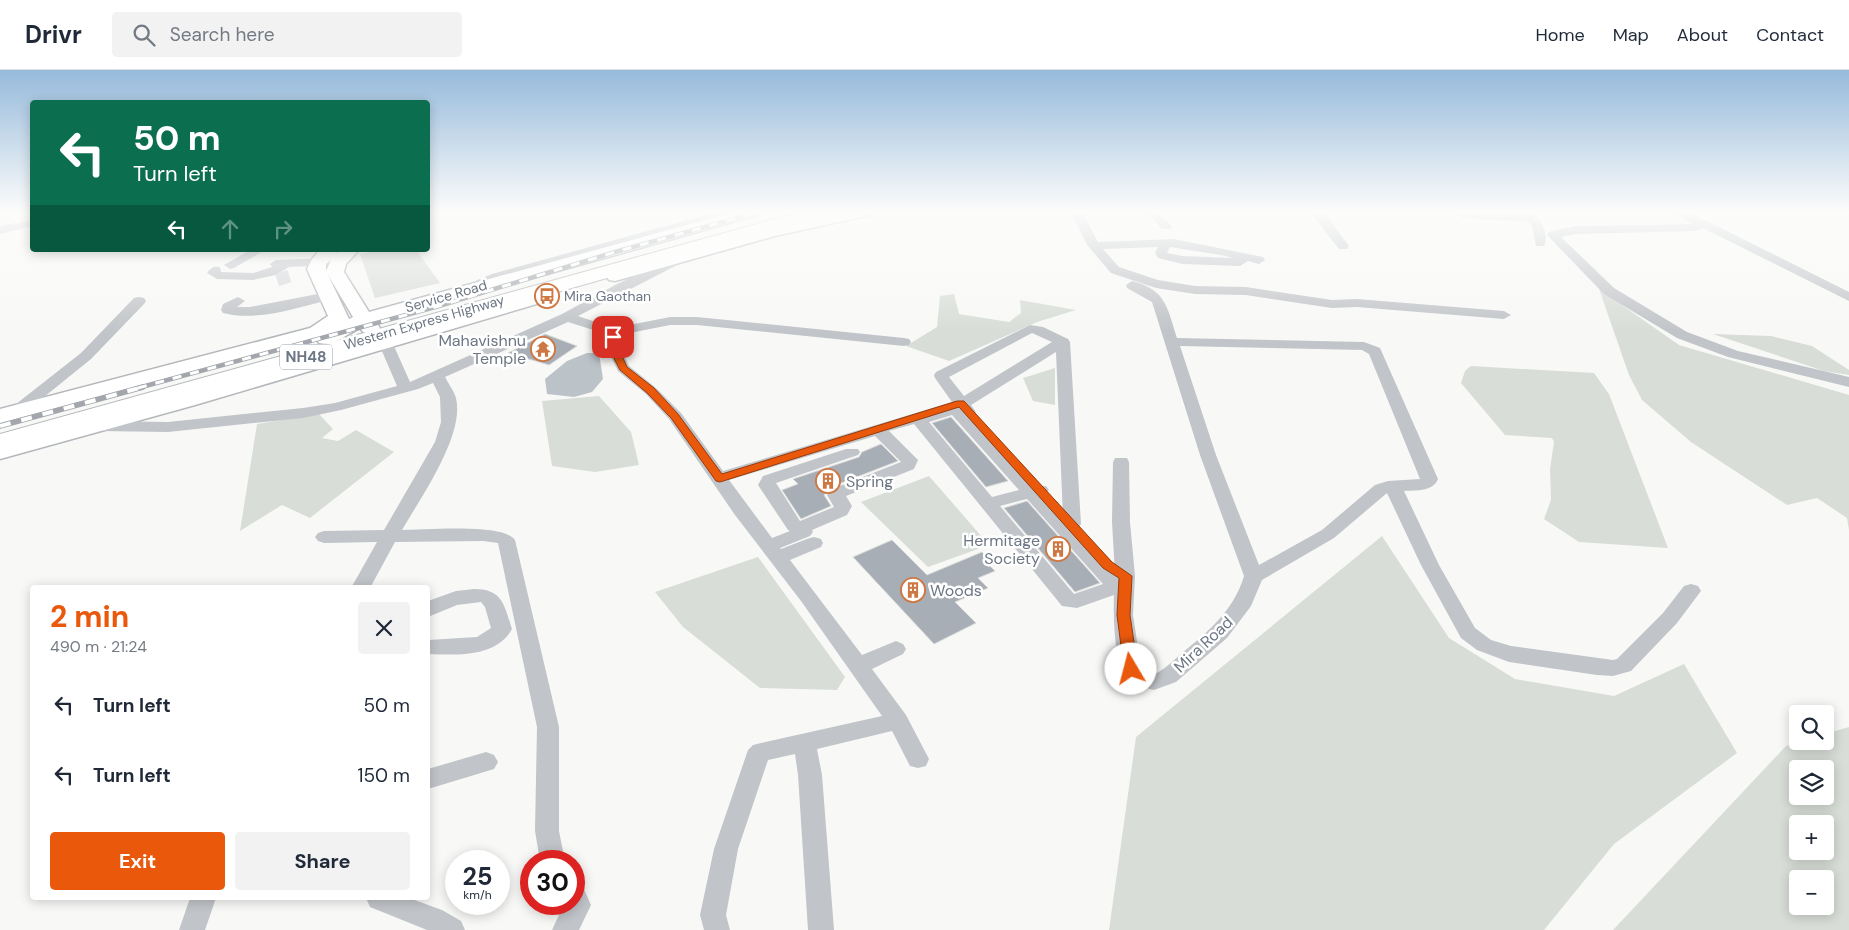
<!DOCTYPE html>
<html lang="en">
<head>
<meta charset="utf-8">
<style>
	:root { --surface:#fff; --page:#f2f2f3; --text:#1f2937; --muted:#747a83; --line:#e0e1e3; --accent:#ea580c }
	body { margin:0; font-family:"DM Sans",sans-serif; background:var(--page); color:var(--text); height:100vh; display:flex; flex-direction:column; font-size:19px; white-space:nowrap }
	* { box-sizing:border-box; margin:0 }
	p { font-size:16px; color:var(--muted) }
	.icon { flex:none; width:28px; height:28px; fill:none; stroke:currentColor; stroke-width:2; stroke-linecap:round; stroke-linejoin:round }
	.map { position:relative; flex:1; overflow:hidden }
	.drawer { position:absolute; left:30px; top:515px; width:400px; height:315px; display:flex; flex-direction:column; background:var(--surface); border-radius:5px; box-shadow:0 2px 12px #0003 }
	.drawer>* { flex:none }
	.top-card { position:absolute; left:30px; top:30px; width:400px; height:152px; border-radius:5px; box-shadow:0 2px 12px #0003; background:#0b6e4f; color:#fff; overflow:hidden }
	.buttons { position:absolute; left:1789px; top:635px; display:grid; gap:10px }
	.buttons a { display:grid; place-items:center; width:45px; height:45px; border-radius:5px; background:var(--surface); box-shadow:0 2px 12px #0003; font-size:25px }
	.speed { position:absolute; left:445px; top:780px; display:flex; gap:10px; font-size:25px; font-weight:700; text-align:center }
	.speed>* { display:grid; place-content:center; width:65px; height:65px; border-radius:50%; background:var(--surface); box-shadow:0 2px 12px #0003; line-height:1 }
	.speed small { font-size:12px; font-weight:400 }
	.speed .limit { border:8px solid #d22; background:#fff; color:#111 }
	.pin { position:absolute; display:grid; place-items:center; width:42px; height:42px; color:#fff; margin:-21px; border-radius:10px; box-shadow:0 2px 8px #0006 }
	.me { position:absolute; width:55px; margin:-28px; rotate:352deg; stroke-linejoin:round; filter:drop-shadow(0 0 4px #0008) }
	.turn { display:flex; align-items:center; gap:18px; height:105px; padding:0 20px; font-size:22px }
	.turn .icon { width:65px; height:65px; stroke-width:2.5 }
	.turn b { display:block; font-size:35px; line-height:42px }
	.lanes { display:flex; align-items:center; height:48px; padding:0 20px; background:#0003; justify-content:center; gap:25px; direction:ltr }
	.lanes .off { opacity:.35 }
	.round { display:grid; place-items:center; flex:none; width:52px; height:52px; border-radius:5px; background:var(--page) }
	.head { display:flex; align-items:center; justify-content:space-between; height:85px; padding:0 20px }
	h1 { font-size:30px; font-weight:700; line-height:38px; color:var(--accent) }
	.primary-button { display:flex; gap:10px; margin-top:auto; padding:10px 20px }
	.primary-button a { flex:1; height:58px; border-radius:5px; background:var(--accent); color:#fff; font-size:20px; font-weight:700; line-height:58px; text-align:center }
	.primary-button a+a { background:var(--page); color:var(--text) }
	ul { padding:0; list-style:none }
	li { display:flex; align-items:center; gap:15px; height:70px; padding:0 20px }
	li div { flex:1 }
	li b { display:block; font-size:19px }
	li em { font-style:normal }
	header { display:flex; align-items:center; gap:30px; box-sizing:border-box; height:70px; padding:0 25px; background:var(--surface); border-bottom:1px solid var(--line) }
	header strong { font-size:24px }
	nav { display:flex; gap:28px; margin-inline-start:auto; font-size:18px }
	.search { width:350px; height:45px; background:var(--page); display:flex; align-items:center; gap:12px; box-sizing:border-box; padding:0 18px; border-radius:5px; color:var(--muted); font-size:19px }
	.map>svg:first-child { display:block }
	.green { fill:#d8ddd7; fill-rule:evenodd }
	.water { fill:#bbc2c8 }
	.building { fill:#a8aeb5; stroke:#dadbd9 }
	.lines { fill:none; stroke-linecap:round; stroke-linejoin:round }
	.street-tunnel { stroke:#d5d8da; stroke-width:13; stroke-dasharray:13 7; stroke-linecap:butt }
	.secondary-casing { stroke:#b4b7bc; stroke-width:3 }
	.highway-casing { stroke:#b5b7bb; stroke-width:2 }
	.street { fill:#c1c4c8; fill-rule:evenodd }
	.secondary { fill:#fff; fill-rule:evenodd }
	.highway { fill:#fff; fill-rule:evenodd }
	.rail-far1-casing { stroke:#a3a7ad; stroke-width:4.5 }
	.rail-casing { stroke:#a3a7ad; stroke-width:5.5 }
	.rail-far1 { stroke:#fff; stroke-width:3; stroke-dasharray:9; stroke-linecap:butt }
	.rail { stroke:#fff; stroke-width:4; stroke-dasharray:11; stroke-linecap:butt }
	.route { fill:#ea580c; stroke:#983908 }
	.labels { text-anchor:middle; stroke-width:5; stroke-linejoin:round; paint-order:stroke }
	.far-street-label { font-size:14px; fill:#6c7684; stroke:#fff }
	.far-poi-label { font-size:14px; fill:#6c7684; stroke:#fff; text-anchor:start }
	.shield { fill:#fff; stroke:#989fa9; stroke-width:1 }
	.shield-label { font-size:15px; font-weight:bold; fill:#6c7684 }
	.poi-label { font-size:16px; fill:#6c7684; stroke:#fff; text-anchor:end }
	.street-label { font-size:16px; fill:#6c7684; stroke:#fff }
</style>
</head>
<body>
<header>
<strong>Drivr</strong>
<div class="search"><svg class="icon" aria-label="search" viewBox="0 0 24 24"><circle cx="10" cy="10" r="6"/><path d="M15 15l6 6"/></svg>Search here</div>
<nav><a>Home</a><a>Map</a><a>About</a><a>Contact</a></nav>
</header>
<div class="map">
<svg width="1849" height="860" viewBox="0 0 1849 860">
	<rect width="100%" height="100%" fill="#f8f9f7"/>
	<g class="green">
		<polygon points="381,180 416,180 440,213 375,228 360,184"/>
		<polygon points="1599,219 1679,275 1849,325 1849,460 1847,448 1817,428 1787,435 1691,372 1642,330 1629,305"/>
		<polygon points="954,224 959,244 1009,252 1021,243 1020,230 1076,240 1037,252 949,291 906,276 937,257 940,226"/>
		<polygon points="1713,264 1771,266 1812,276 1849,300 1849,305 1824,301"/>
		<polygon points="1471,296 1594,303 1609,324 1668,478 1579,472 1544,449 1551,430 1550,399 1554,372 1552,368 1505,365 1461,313 1465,301"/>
		<polygon points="1055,298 1055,335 1033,331 1023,308"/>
		<polygon points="599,326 631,362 639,395 595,402 552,396 542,331"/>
		<polygon points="319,344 333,359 322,368 338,371 356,360 394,382 310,448 282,435 240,461 257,354"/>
		<polygon points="929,406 989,475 928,497 861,432"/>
		<polygon points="1382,466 1449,568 1515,609 1614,626 1684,594 1737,683 1614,774 1544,860 1109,860 1136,667"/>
		<polygon points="758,487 845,607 837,620 760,618 683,557 655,522"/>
		<path d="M1849,657V860H1613L1786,676L1802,671H1825V664ZM1798,699H1825V726H1798ZM1798,754H1825V781H1798ZM1798,809H1825V836H1798Z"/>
	</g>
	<polygon class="water" points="587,283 599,283 603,309 592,322 574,327 547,324 545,309 567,291"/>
	<g class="building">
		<polygon points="545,264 577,276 549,295 508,283"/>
		<polygon points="951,347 1008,411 986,417 932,353"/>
		<polygon points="881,374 898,391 831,417 824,425 831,436 801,449 782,420 798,414 793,409 859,387 862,382"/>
		<polygon points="1027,431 1100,513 1075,522 1004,438"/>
		<polygon points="892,470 927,505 982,482 992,492 988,494 995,501 978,508 988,518 955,532 976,553 934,574 853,487"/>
	</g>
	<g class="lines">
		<polyline class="street-tunnel" points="277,210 295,204"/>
		<defs>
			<g id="secondary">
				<path d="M734,142H760L758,145L376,252L380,258L377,262L370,264L363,262L360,258C346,264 334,277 319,273L316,268L0,353V339L310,258L328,246L307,199L312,189L320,180H339L335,185L340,180H359L346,194L344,202L369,242ZM331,190L326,201V194ZM328,205L353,247L349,249Z"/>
				<polygon points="842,142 872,142 870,145 775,166 615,211 609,210 606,206 609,202 766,158"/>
				<polygon points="540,221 547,223 549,227 547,231 195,335 0,389 0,375"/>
			</g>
			<polygon id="highway" points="800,142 829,142 826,146 0,380 0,364"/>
		</defs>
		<use href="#secondary" class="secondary-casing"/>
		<use href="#highway" class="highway-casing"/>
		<g class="street">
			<polygon points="716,142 734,142 732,144 502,210 480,218 474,214 475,211 492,204"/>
			<path d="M1070,142H1082L1098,172L1174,169L1263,187L1265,190L1259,194L1248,191L1240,196L1183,194L1158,188L1155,183L1158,177L1103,179L1119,197L1158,210L1195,216L1246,217L1332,230L1357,229L1504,241L1511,245L1504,249L1357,237L1332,238L1246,225L1195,224L1156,218L1111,203L1088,176ZM1170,177L1226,186L1232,188L1183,186L1167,183Z"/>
			<polygon points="1147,142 1159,142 1172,157 1170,159 1162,159"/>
			<polygon points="1312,142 1324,142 1349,176 1347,179 1339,179 1315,148"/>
			<path d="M1462,142L1524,145L1522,142H1534C1540,152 1550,163 1544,176H1536L1533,159L1529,152L1463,148L1457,145Z"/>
			<polygon points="1674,142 1689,142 1849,222 1849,231 1703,158 1696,161 1576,164 1561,167 1614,218 1687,262 1738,281 1849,307 1849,317 1728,287 1677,268 1604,224 1547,165 1549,162 1576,156 1692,154"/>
			<polygon points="32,150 32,156 0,164 0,156"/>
			<polygon points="250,180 265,180 234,198 230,199 224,195"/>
			<path d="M681,184L687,188L685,191L578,246L614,258L670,247H697L904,268L909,269L911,272L909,275L904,276L697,255H670L620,265V277L629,296L656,318L681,343L723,401L952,332L935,308L934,305L936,302L1030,255L1043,257L1068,269L1070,272L1081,454L1078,458L1074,459L1115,504L1112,452L1113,392L1115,388H1127L1129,392L1130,452L1135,506L1133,545L1141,597L1155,604C1165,599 1174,590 1182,583C1209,561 1234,540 1244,506L1200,385L1152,232L1127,218L1126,215L1132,211C1167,220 1167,238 1177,268L1364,272L1380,278L1438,409C1433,422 1416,420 1404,421L1439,495L1475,558L1491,570L1511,576L1613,590L1617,589L1663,543L1684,516L1691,514L1698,516L1701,521L1677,553L1631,601L1613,606L1597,605L1509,592L1477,580L1461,568L1421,495L1387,423L1334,468L1262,510L1251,536L1227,568L1176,612L1154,620C1146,618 1134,615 1128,610C1114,598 1113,543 1114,525L1077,538L1062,536L914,354L889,361L918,390L914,399L846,426L852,436L847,445L812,460L813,462L810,466L780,478L781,479L807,469L814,467L821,469L823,473L821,477L790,490L862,585L896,571L903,574L906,579L903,584L872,599L906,645L929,689L926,696L918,698L910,696L892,661L817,679L822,705L834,860H808L798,705L795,684L768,690L738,779L726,845L730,860H704L700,845L714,779L748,680L753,675L761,673L882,646L801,531L735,445L669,349L646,324L618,301L606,277V264L568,252L445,307C448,313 454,321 456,328C465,365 421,427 402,460C424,460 504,453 515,470L559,657V761L565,791H540L535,761L537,657L498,473L483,471L395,472L370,518H351L377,472L324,473L318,471L315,467L318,463L324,461L384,460L435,372L441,352L440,327L433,313L418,319L341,340L303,348L168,362L98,361L92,359L90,356L92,353L98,351L168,352L303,338L335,333L397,316L375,265L377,262L382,261L389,265L410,312L562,244L617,214ZM1032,263L1052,272L964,326L949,307ZM1180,276L1362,280L1369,284L1420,409L1388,411L1375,415L1322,460L1259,495L1216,385ZM1056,282L1063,447L1043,425L1049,420L1046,416H1035L970,346L976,342L971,335ZM952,345L1019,420L992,427L929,352ZM875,366L901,392L832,419L827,425L834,437L800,451L776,413L858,385L860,382L858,379H846L763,406L758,415L788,460L790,461L772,468L729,410ZM1027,429L1103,514L1074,524L1000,436Z"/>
			<path d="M332,188L336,189L338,192L336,195L289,197L275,205L253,210L217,209L207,203C211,197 214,196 220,197L221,202L253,203L272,197L270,194L276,190Z"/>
			<path d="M328,222L335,226L333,229C299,237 258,252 223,243L221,240L223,234L238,227L245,231L237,237H250Z"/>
			<polygon points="139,227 144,228 146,231 144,234 91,289 23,344 11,344 9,341 11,338 81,283 134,228"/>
			<path d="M474,519C503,519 504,535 512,559C496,588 456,585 428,584V570L477,567L491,558L485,537L481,532L457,535L428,547V531L456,521Z"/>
			<polygon points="486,682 494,685 498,692 494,699 428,719 428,699"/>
			<polygon points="574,814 583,817 591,835 579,860 552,860 564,834 574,834"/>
			<polygon points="190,828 216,828 205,860 179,860"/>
			<polygon points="366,828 409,828 442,840 461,851 465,860 427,860 370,837"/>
		</g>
		<use href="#secondary" class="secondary"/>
		<use href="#highway" class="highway"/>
		<defs>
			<polyline id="rail-far1" points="138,318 439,236 615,182 759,142"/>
			<polyline id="rail" points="0,356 143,317"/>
		</defs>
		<use href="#rail-far1" class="rail-far1-casing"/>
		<use href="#rail" class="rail-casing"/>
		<use href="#rail-far1" class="rail-far1"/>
		<use href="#rail" class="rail"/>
	</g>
	<linearGradient id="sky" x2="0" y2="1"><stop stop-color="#96badb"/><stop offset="0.54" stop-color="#fcfcfb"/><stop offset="1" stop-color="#fcfcfb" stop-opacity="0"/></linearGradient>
	<rect width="1849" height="262" fill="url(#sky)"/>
	<polygon class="route" points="610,265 613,265 618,267 618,277 627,297 654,318 678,344 722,404 957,331 964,331 1112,492 1132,506 1130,545 1138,599 1136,602 1131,604 1126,602 1124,599 1117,545 1119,508 1103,498 959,337 720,412 716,411 671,348 647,323 620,300 608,277"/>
	<defs>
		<symbol id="bus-ring" viewBox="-11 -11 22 22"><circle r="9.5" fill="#fff" stroke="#ce7742" stroke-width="1.5"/><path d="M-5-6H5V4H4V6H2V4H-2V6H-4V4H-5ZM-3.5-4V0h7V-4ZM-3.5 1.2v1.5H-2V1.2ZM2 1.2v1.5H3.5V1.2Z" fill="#ce7742"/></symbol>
		<symbol id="temple-ring" viewBox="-11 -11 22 22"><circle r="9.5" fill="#fff" stroke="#ce7742" stroke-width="1.5"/><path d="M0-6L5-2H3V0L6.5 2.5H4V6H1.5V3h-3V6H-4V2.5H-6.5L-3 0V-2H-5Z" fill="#ce7742"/></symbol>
		<symbol id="building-ring" viewBox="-11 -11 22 22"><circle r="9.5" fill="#fff" stroke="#ce7742" stroke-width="1.5"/><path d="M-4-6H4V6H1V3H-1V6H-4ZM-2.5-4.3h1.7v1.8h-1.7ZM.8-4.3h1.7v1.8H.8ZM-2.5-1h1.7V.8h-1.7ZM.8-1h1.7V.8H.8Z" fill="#ce7742"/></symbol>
	</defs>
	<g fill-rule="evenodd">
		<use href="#bus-ring" x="533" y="212" width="28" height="28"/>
		<use href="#temple-ring" x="529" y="265" width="28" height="28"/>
		<use href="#building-ring" x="814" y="397" width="28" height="28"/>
		<use href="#building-ring" x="1044" y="465" width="28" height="28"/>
		<use href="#building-ring" x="899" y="506" width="28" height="28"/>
	</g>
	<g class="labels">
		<g class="far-street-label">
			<text transform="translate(446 226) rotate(-16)" y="5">Service Road</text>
			<text transform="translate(424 252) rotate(-16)" y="5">Western Express Highway</text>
		</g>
		<g class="far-poi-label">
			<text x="564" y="231">Mira Gaothan</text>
		</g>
		<rect class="shield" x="280" y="274.5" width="52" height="25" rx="4"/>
		<g class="shield-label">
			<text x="306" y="292">NH48</text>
		</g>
		<g class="poi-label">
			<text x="526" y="276">Mahavishnu<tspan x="526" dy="18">Temple</tspan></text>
			<text x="846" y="417" text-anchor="start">Spring</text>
			<text x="1040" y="476">Hermitage<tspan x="1040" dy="18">Society</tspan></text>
			<text x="930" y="526" text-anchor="start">Woods</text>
		</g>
		<g class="street-label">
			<text transform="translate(1203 574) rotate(-43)" y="6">Mira Road</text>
		</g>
	</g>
</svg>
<div class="buttons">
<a><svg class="icon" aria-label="search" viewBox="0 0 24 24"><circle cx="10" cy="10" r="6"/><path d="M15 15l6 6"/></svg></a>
<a><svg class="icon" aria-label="layers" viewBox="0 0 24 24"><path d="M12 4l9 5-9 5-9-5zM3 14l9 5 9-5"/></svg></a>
<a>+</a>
<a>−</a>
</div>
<div class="speed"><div>25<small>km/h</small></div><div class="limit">30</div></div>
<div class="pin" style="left:613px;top:267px;background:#d93025"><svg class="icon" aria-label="arrive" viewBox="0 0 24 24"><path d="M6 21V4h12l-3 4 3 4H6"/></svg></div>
<svg class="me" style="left:1131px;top:599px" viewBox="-20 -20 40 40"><circle r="19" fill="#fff"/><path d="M0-13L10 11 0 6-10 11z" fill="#ea580c"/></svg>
<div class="top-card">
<div class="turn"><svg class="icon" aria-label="left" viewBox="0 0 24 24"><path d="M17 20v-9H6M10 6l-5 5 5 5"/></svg><div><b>50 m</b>Turn left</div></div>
<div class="lanes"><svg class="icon" aria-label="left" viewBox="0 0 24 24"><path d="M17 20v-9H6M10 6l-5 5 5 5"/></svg><svg class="icon off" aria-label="ahead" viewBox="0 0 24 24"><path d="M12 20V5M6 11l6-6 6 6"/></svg><svg class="icon off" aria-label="right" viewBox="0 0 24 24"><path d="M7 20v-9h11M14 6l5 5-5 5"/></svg></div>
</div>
<section class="drawer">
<div class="head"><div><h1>2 min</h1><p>490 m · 21:24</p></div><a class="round"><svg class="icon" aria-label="close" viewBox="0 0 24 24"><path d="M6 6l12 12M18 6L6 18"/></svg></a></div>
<ul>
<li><svg class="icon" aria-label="left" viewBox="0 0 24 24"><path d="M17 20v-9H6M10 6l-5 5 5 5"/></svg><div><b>Turn left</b></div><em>50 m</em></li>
<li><svg class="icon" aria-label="left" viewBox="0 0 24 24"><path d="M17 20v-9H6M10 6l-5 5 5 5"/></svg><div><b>Turn left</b></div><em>150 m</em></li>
</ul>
<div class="primary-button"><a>Exit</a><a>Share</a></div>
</section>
</div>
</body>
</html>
